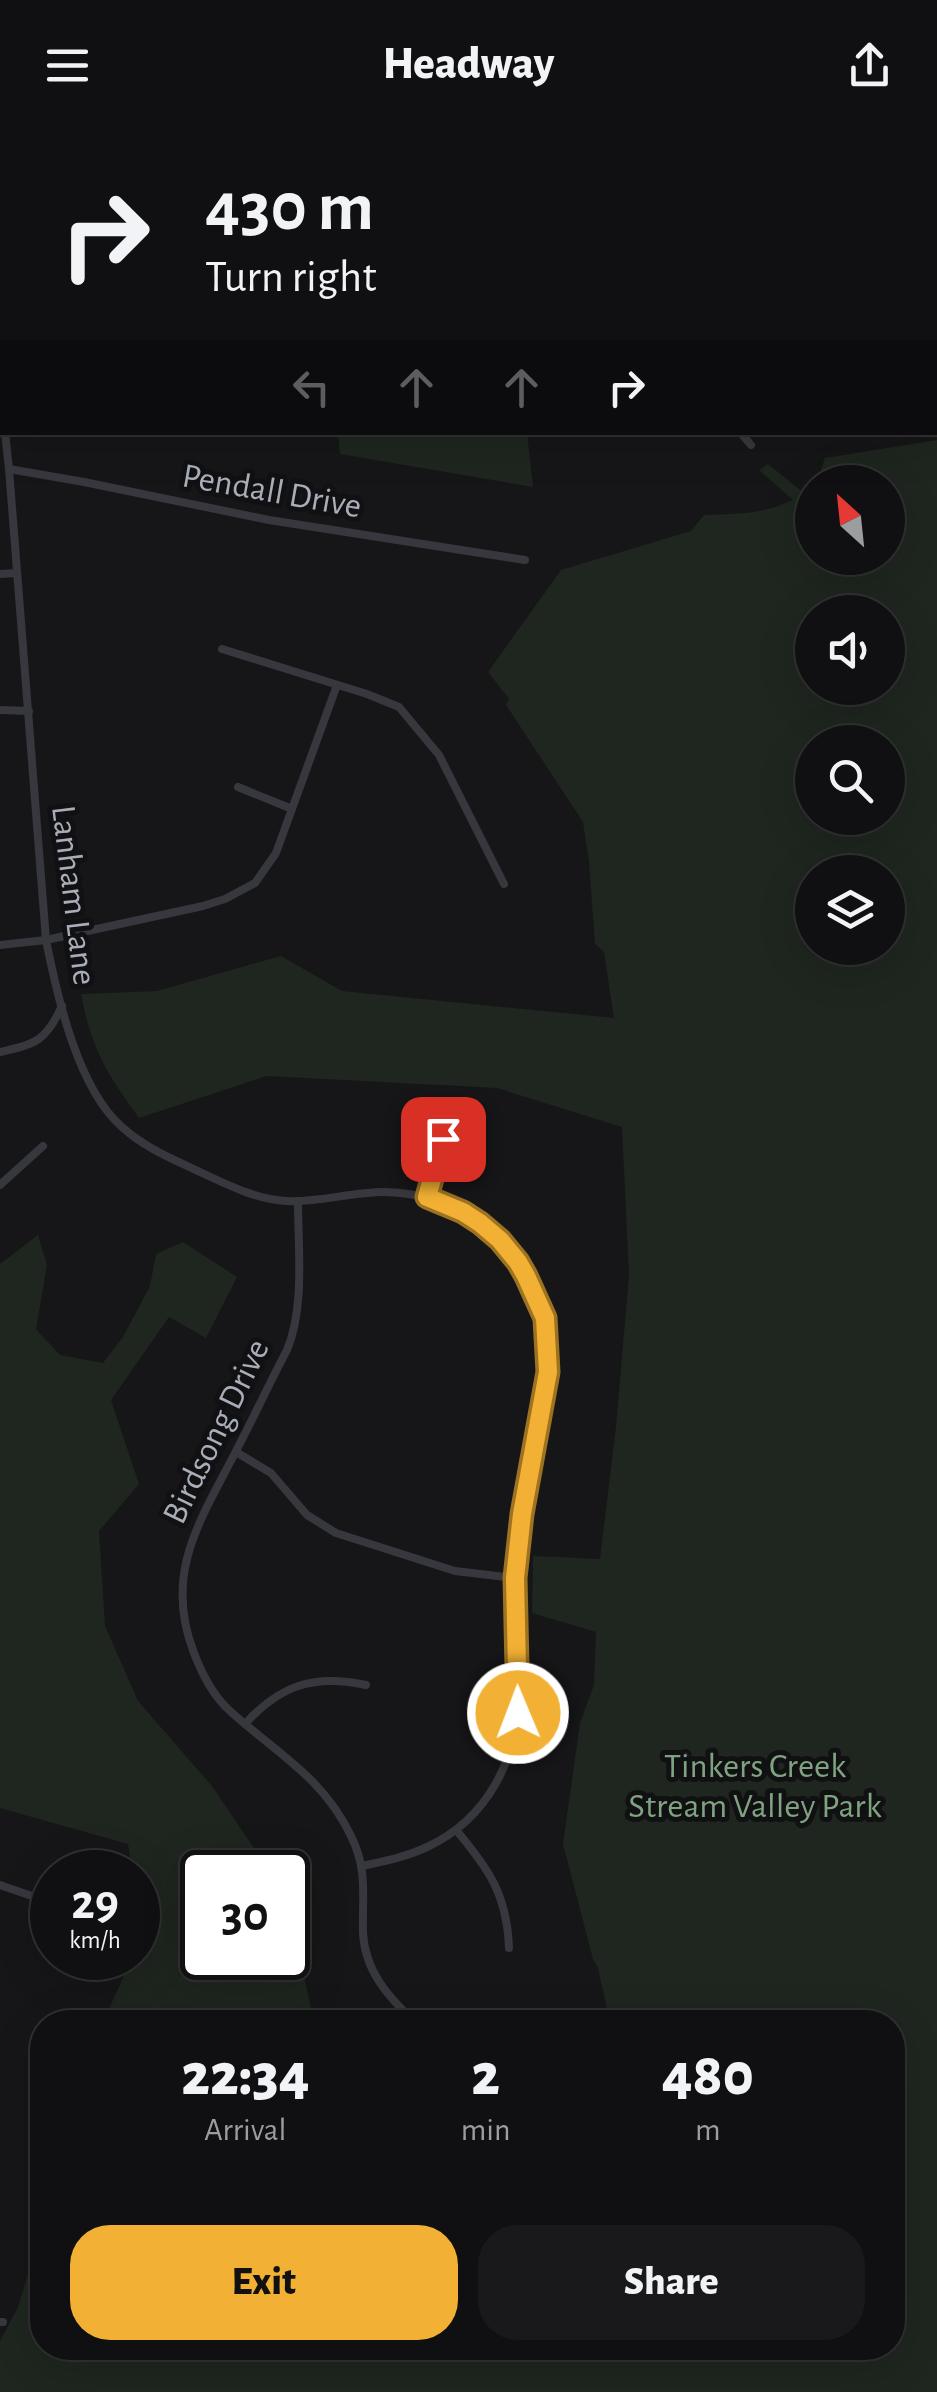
<!DOCTYPE html>
<html lang="en">
<head>
<meta charset="utf-8">
<style>
	:root { --surface:#101012; --page:#19191b; --text:#f1f3f6; --muted:#9c9d9f; --line:#303032; --accent:#f2b134 }
	body { margin:0; font-family:"Alegreya Sans",sans-serif; background:var(--page); color:var(--text); height:100vh; display:flex; flex-direction:column; font-size:38px; white-space:nowrap }
	* { box-sizing:border-box; margin:0 }
	p { font-size:32px; color:var(--muted) }
	.icon { flex:none; width:55px; height:55px; fill:none; stroke:currentColor; stroke-width:2; stroke-linecap:round; stroke-linejoin:round }
	.map { position:relative; flex:1; overflow:hidden }
	.drawer { position:absolute; left:30px; top:1880px; width:875px; height:350px; display:flex; flex-direction:column; background:var(--surface); border-radius:40px; box-shadow:0 10px 40px #0002,0 0 0 2px var(--line) }
	.drawer>* { flex:none }
	.banner { position:absolute; left:0px; top:0px; width:938px; height:305px; box-shadow:0 10px 40px #0002,0 0 0 2px var(--line); background:#101012; color:var(--text); overflow:hidden }
	.needle { width:65px; rotate:333deg }
	.controls { position:absolute; left:795px; top:335px; display:grid; gap:20px }
	.controls a { display:grid; place-items:center; width:110px; height:110px; border-radius:50%; background:var(--surface); box-shadow:0 10px 40px #0002,0 0 0 2px var(--line); font-size:50px }
	.speed { position:absolute; left:30px; top:1720px; display:flex; gap:20px; font-size:50px; font-weight:700; text-align:center }
	.speed>* { display:grid; place-content:center; width:130px; height:130px; border-radius:50%; background:var(--surface); box-shadow:0 10px 40px #0002,0 0 0 2px var(--line); line-height:1 }
	.speed small { font-size:25px; font-weight:400 }
	.speed .limit { border:5px solid #111; border-radius:15px; background:#fff; color:#111 }
	.pin { position:absolute; display:grid; place-items:center; width:85px; height:85px; color:#fff; margin:-42px; border-radius:20px; box-shadow:0 5px 15px #0006 }
	.me { position:absolute; width:110px; margin:-55px; rotate:359deg; stroke-linejoin:round; filter:drop-shadow(0 0 8px #0008) }
	.turn { display:flex; align-items:center; gap:35px; height:210px; padding:0 40px; font-size:45px }
	.turn .icon { width:130px; height:130px; stroke-width:2.5 }
	.turn b { display:block; font-size:70px; line-height:85px }
	.lanes { display:flex; align-items:center; height:95px; padding:0 40px; background:#0003; justify-content:center; gap:50px; direction:ltr }
	.lanes .off { opacity:.35 }
	.eta { display:flex; justify-content:space-evenly; align-items:center; height:170px; text-align:center }
	.eta b { font-size:60px; font-weight:800; line-height:70px }
	.button { display:flex; gap:20px; margin-top:auto; padding:20px 40px }
	.button a { flex:1; height:115px; border-radius:40px; background:var(--accent); color:#111; font-size:40px; font-weight:800; line-height:115px; text-align:center }
	.button a+a { background:var(--page); color:var(--text) }
	header { display:flex; justify-content:space-between; align-items:center; height:130px; padding:0 40px; background:var(--surface); font-size:45px; font-weight:800 }
	.map>svg:first-child { display:block }
	.green { fill:#1e261f; fill-rule:evenodd }
	.lines { fill:none; stroke-linecap:round; stroke-linejoin:round }
	.street { stroke:#37383d; stroke-width:8 }
	.secondary { stroke:#45474d; stroke-width:10 }
	.route-casing { stroke:#9d7322; stroke-width:25 }
	.route { stroke:#f2b134; stroke-width:18 }
	.labels { text-anchor:middle; stroke-width:10; stroke-linejoin:round; paint-order:stroke }
	.street-label { font-size:35px; fill:#a8adb8; stroke:#111113 }
	.park-label { font-size:35px; fill:#7fa381; stroke:#111113 }
</style>
</head>
<body>
<header><svg class="icon" aria-label="menu" viewBox="0 0 24 24"><path d="M4 6h16M4 12h16M4 18h16"/></svg>Headway<svg class="icon" aria-label="share" viewBox="0 0 24 24"><path d="M12 15V3M7 8l5-5 5 5M5 13v7h14v-7"/></svg></header>
<div class="map">
<svg width="937" height="2262" viewBox="0 0 937 2262">
	<rect width="100%" height="100%" fill="#161618"/>
	<g class="green">
		<polygon points="307,0 795,0 797,2 308,2"/>
		<polygon points="338,303 527,303 533,357 340,324"/>
		<path d="M937,310V2262H0V2211L18,2177L42,2098V2218H892V1892H610L598,1838L593,1829L563,1714L580,1593L594,1555L596,1502L532,1483L533,1426L600,1429L616,1297L629,1145L622,997L497,958L267,946L139,988C107,944 91,918 81,864L157,861L281,826L342,861L614,888L604,822L595,814L589,732L583,692L506,575L509,569L488,542L561,440L691,401L704,385C736,384 764,384 793,370L759,340L768,334L805,364L812,361V428H888V352H817L825,328ZM888,482V558H812V482ZM888,612V688H812V612ZM888,742V818H812V742Z"/>
		<polygon points="38,1105 47,1135 36,1199 60,1225 103,1233 123,1207 150,1156 156,1124 183,1112 237,1147 206,1208 169,1187 111,1270 139,1354 99,1401 105,1496 138,1571 212,1656 270,1742 202,1742 202,1828 288,1828 288,1773 314,1892 103,1892 132,1828 138,1828 138,1742 132,1742 128,1714 0,1678 0,1134"/>
	</g>
	<g class="lines">
		<g class="street">
			<polyline points="34,0 37,2"/>
			<polyline points="935,152 937,150"/>
			<polyline points="0,271 2,284"/>
			<path d="M5,302L9,339L46,810C57,866 78,959 122,997C145,1018 173,1029 200,1042C228,1055 255,1069 286,1071C318,1073 351,1062 384,1062C459,1063 525,1114 545,1188C556,1229 542,1274 534,1315C528,1342 523,1370 520,1397C513,1453 518,1507 518,1563C519,1627 488,1689 427,1717C406,1727 385,1731 362,1736"/>
			<polyline points="740,302 751,315"/>
			<polyline points="9,339 84,352 269,390 525,430"/>
			<polyline points="0,444 17,443"/>
			<polyline points="222,519 367,564 399,577 439,625 504,754"/>
			<polyline points="0,580 29,581"/>
			<polyline points="238,657 292,679"/>
			<polyline points="0,815 46,810 203,776 225,769 255,753 276,723 337,555"/>
			<path d="M0,922C36,914 46,911 62,876"/>
			<polyline points="0,1055 43,1016"/>
			<polyline points="427,1067 451,980"/>
			<path d="M298,1071C298,1119 305,1177 287,1220C269,1254 253,1289 235,1323C200,1391 163,1444 194,1523C202,1544 213,1566 230,1581C276,1623 323,1647 351,1706C368,1740 362,1766 363,1803C365,1841 388,1867 415,1892"/>
			<polyline points="236,1322 271,1343 307,1385 336,1403 455,1441 515,1448"/>
			<path d="M245,1594C280,1555 314,1544 366,1555"/>
			<path d="M456,1700C489,1739 507,1765 509,1818"/>
			<polyline points="0,1755 52,1773"/>
			<polyline points="0,2192 3,2192"/>
		</g>
		<g class="secondary">
			<polyline points="823,0 826,2"/>
			<polyline points="935,141 937,144"/>
		</g>
	</g>
	<g class="lines">
		<defs>
			<polyline id="route" points="443,1009 427,1067 463,1082 480,1093 500,1110 518,1132 526,1146 545,1188 548,1242 522,1384 515,1448 518,1583"/>
		</defs>
		<use href="#route" class="route-casing"/>
		<use href="#route" class="route"/>
	</g>
	<g class="labels">
		<g class="street-label">
			<text transform="translate(272 360) rotate(10)" y="12">Pendall Drive</text>
			<text transform="translate(75 765) rotate(83)" y="12">Lanham Lane</text>
			<text transform="translate(215 1301) rotate(-64)" y="12">Birdsong Drive</text>
		</g>
		<g class="park-label">
			<text x="755" y="1647">Tinkers Creek<tspan x="755" dy="40">Stream Valley Park</tspan></text>
		</g>
	</g>
</svg>
<div class="controls">
<a><svg class="needle" viewBox="-14 -14 28 28"><path d="M0-13l5 13h-10z" fill="#e53935"/><path d="M0 13l5-13h-10z" fill="#9c9d9f"/></svg></a>
<a><svg class="icon" aria-label="sound" viewBox="0 0 24 24"><path d="M4 9h4l5-4v14l-5-4H4zM17 9q2 3 0 6"/></svg></a>
<a><svg class="icon" aria-label="search" viewBox="0 0 24 24"><circle cx="10" cy="10" r="6"/><path d="M15 15l6 6"/></svg></a>
<a><svg class="icon" aria-label="layers" viewBox="0 0 24 24"><path d="M12 4l9 5-9 5-9-5zM3 14l9 5 9-5"/></svg></a>
</div>
<div class="speed"><div>29<small>km/h</small></div><div class="limit">30</div></div>
<div class="pin" style="left:443px;top:1009px;background:#d93025"><svg class="icon" aria-label="arrive" viewBox="0 0 24 24"><path d="M6 21V4h12l-3 4 3 4H6"/></svg></div>
<svg class="me" style="left:518px;top:1583px" viewBox="-20 -20 40 40"><circle r="17" fill="#f2b134" stroke="#fff" stroke-width="3"/><path d="M0-11L8 9 0 5-8 9z" fill="#fff"/></svg>
<div class="banner">
<div class="turn"><svg class="icon" aria-label="right" viewBox="0 0 24 24"><path d="M7 20v-9h11M14 6l5 5-5 5"/></svg><div><b>430 m</b>Turn right</div></div>
<div class="lanes"><svg class="icon off" aria-label="left" viewBox="0 0 24 24"><path d="M17 20v-9H6M10 6l-5 5 5 5"/></svg><svg class="icon off" aria-label="ahead" viewBox="0 0 24 24"><path d="M12 20V5M6 11l6-6 6 6"/></svg><svg class="icon off" aria-label="ahead" viewBox="0 0 24 24"><path d="M12 20V5M6 11l6-6 6 6"/></svg><svg class="icon" aria-label="right" viewBox="0 0 24 24"><path d="M7 20v-9h11M14 6l5 5-5 5"/></svg></div>
</div>
<section class="drawer">
<div class="eta">
<div><b>22:34</b><p>Arrival</p></div>
<div><b>2</b><p>min</p></div>
<div><b>480</b><p>m</p></div>
</div>
<div class="button"><a>Exit</a><a>Share</a></div>
</section>
</div>
</body>
</html>
